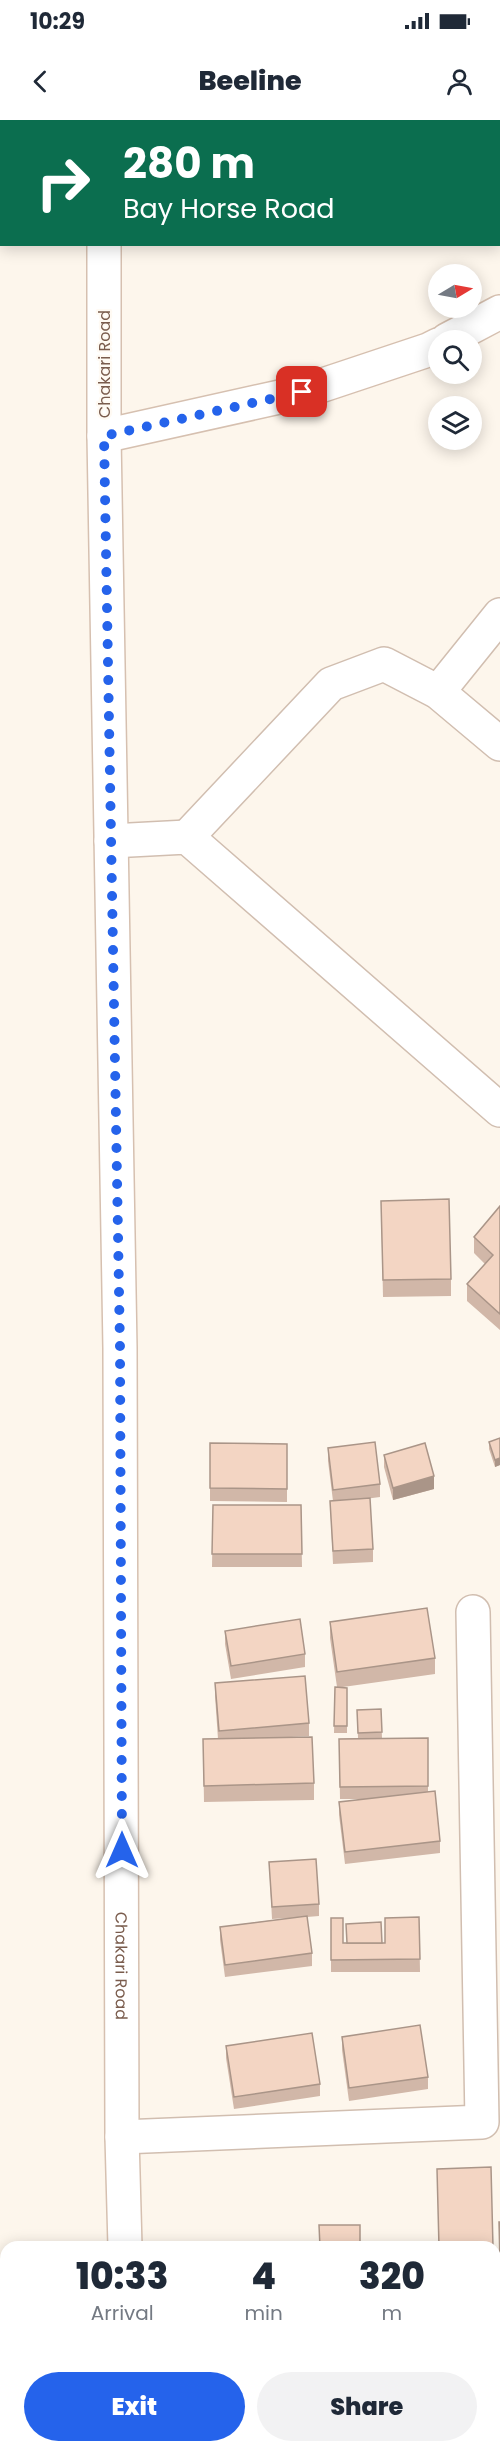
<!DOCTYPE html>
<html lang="en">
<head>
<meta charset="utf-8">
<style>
	:root { --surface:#fff; --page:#f2f2f3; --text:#1f2937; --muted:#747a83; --accent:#2563eb }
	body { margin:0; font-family:Poppins,sans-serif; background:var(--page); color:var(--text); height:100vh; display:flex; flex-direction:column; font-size:22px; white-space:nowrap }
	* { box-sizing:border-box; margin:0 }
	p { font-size:20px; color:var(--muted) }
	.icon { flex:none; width:33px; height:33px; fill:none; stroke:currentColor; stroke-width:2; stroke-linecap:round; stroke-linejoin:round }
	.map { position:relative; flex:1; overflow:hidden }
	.drawer { position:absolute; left:0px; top:2121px; width:501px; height:212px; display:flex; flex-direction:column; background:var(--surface); border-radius:18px 18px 0 0; box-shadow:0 3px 15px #0003 }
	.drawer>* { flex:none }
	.guide { position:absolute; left:0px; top:0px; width:501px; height:126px; box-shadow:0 3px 15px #0003; background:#0b6e4f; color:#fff; overflow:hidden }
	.needle { width:39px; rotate:80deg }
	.fabs { position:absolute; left:428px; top:144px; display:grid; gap:12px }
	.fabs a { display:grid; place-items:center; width:54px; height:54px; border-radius:50%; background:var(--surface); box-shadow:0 3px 15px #0003; font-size:30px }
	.pin { position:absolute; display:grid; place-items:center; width:51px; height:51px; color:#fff; margin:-26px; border-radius:12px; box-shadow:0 3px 9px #0006 }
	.me { position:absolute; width:66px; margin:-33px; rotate:0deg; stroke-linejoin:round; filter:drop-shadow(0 0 4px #0008) }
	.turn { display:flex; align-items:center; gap:21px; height:126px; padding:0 24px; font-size:27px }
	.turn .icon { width:78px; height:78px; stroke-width:2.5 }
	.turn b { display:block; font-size:42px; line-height:51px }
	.eta { display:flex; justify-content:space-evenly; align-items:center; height:102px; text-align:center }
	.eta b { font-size:36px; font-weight:800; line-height:42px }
	.primary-button { display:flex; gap:12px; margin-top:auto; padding:12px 24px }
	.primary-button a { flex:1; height:69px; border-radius:36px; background:var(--accent); color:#fff; font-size:24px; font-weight:800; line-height:69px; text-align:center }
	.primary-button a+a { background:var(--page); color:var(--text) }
	.status { display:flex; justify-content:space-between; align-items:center; height:42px; padding:0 30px; background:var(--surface); direction:ltr }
	.status svg { height:16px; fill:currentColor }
	header { display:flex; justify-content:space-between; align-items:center; height:78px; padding:0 24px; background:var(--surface); font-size:27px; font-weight:800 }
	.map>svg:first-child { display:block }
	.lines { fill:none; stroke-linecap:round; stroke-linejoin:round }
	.street-casing { stroke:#d1beb0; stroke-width:36 }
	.secondary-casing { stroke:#d6c0b0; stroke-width:36 }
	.street { stroke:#fff; stroke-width:33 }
	.secondary { stroke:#fff; stroke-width:33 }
	.wall { fill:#d1b7a8 }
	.shaded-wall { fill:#aa9588 }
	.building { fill:#f3d5c3; stroke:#aa9588; stroke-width:1.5 }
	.route { stroke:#2563eb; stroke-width:10; stroke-dasharray:0 18 }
	.labels { text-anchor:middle; stroke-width:4.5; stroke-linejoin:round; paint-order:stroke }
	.street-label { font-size:16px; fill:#7a5c4d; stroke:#fffaf3 }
</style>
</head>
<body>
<div class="status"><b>10:29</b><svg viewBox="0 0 49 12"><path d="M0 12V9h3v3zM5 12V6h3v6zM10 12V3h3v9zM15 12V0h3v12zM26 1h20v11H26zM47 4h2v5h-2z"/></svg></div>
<header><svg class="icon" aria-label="back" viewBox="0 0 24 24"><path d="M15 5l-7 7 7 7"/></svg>Beeline<svg class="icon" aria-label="person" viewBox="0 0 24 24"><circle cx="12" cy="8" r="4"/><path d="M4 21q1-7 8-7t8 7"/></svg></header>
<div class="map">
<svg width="500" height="2332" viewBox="0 0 500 2332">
	<rect width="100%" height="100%" fill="#fdf6ec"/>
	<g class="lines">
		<defs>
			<g id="street">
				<polyline points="438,572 500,495"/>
				<polyline points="187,717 331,564 384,544 438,572 500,624"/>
				<polyline points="111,721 187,717 500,990"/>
				<polyline points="122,2017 482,2002 473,1492"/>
			</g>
			<g id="secondary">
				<polyline points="103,0 103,2"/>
				<path id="s1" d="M104,124V316L120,1228L122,2017L125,2127"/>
				<polyline points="447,220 500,192"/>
				<polyline points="104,316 302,272 428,230 438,225"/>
				<polyline points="130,2326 130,2332"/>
			</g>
		</defs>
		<use href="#street" class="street-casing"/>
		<use href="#secondary" class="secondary-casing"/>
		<use href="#street" class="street"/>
		<use href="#secondary" class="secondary"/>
	</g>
	<g class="wall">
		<polygon points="381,1081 451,1159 451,1176 383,1177"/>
		<polygon points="500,1086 500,1210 467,1181 467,1164 485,1144 474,1133 474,1117"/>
		<polygon points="500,1318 500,1345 495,1347 489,1329 489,1322"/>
		<polygon points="210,1323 287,1324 287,1382 210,1381"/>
		<polygon points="328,1328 380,1364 380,1377 365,1379 373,1429 373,1442 333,1444 330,1381 333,1381 328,1341"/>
		<polygon points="384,1335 434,1369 393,1380 384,1347"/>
		<polygon points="213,1385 301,1385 302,1447 212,1447"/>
		<polygon points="330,1502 435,1538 435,1554 343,1567 347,1568 347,1613 334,1613 335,1567 337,1567 330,1518"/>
		<polygon points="225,1511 305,1534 305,1547 231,1559 225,1524"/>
		<polygon points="215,1563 309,1603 309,1616 291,1617 314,1663 314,1680 204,1682 203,1619 218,1619 215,1576"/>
		<polygon points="381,1589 382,1618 428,1618 428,1672 440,1721 440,1733 345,1744 339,1695 339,1682 368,1679 340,1679 339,1619 358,1618 357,1590"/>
		<polygon points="269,1742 319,1784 319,1796 307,1797 312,1833 312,1846 225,1857 220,1820 220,1807 288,1798 272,1799"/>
		<polygon points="419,1797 420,1852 331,1852 331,1798 343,1823 385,1823"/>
		<polygon points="342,1917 428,1957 428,1969 349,1981 342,1930"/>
		<polygon points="226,1926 320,1964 320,1976 234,1989 226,1938"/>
	</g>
	<g class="shaded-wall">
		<polygon points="500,1338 500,1345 495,1347 495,1340"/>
		<polygon points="434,1356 434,1369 393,1380 393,1368"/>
	</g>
	<g class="building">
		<polygon points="449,1079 451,1159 383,1160 381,1081"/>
		<polygon points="500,1086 500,1194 467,1164 493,1135 474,1117"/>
		<polygon points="500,1318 500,1338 495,1340 489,1322"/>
		<polygon points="375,1322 380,1364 333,1370 328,1328"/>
		<polygon points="210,1323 287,1324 287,1369 210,1368"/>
		<polygon points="425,1323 434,1356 393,1368 384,1335"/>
		<polygon points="370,1378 373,1429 333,1431 330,1381"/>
		<polygon points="213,1385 301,1385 302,1434 212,1434"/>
		<polygon points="427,1488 435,1538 337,1552 330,1502"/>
		<polygon points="300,1499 305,1534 231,1546 225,1511"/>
		<polygon points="305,1556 309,1603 219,1611 215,1563"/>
		<polygon points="335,1567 347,1568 347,1606 334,1606"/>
		<polygon points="381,1589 382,1612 358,1613 357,1590"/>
		<polygon points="312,1617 314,1663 204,1666 203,1619"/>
		<polygon points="428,1618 428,1666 340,1667 339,1619"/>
		<polygon points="435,1671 440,1721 345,1732 339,1682"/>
		<polygon points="316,1739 319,1784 272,1787 269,1742"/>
		<polygon points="307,1796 312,1833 225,1845 220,1807"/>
		<polygon points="419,1797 420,1839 331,1840 331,1798 343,1798 343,1823 385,1823 385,1798"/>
		<polygon points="381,1802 382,1823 347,1823 346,1804"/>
		<polygon points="420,1905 428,1957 349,1968 342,1917"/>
		<polygon points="312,1913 320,1964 234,1977 226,1926"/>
		<polygon points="491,2047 493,2127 439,2127 437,2049"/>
		<polygon points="499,2102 500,2102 500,2144"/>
		<polygon points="319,2105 360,2105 360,2127 320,2127"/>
	</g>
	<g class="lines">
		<polyline class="route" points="122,1730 120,1228 104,316 302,272"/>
	</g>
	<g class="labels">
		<g class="street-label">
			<text transform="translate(104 244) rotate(-90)" y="6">Chakari Road</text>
			<text dy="6" stroke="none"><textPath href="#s1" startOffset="1722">Chakari Road</textPath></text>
		</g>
	</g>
</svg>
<div class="fabs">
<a><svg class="needle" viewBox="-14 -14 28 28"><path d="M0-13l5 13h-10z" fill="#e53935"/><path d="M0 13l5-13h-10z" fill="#747a83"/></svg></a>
<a><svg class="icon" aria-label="search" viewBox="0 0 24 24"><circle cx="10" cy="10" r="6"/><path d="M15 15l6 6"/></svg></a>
<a><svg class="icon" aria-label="layers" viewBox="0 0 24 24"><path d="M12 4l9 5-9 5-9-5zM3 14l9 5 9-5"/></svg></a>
</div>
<div class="pin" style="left:302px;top:272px;background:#d93025"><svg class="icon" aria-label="arrive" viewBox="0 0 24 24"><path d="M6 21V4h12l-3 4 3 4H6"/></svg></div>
<svg class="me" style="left:122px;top:1730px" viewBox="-20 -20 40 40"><path d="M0-17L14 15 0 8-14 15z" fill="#2563eb" stroke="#fff" stroke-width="4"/></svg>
<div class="guide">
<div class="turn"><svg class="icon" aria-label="right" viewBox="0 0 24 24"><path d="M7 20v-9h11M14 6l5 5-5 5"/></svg><div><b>280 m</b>Bay Horse Road</div></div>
</div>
<section class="drawer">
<div class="eta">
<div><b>10:33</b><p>Arrival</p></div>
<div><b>4</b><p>min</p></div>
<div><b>320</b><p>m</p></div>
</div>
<div class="primary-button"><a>Exit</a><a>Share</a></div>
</section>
</div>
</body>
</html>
